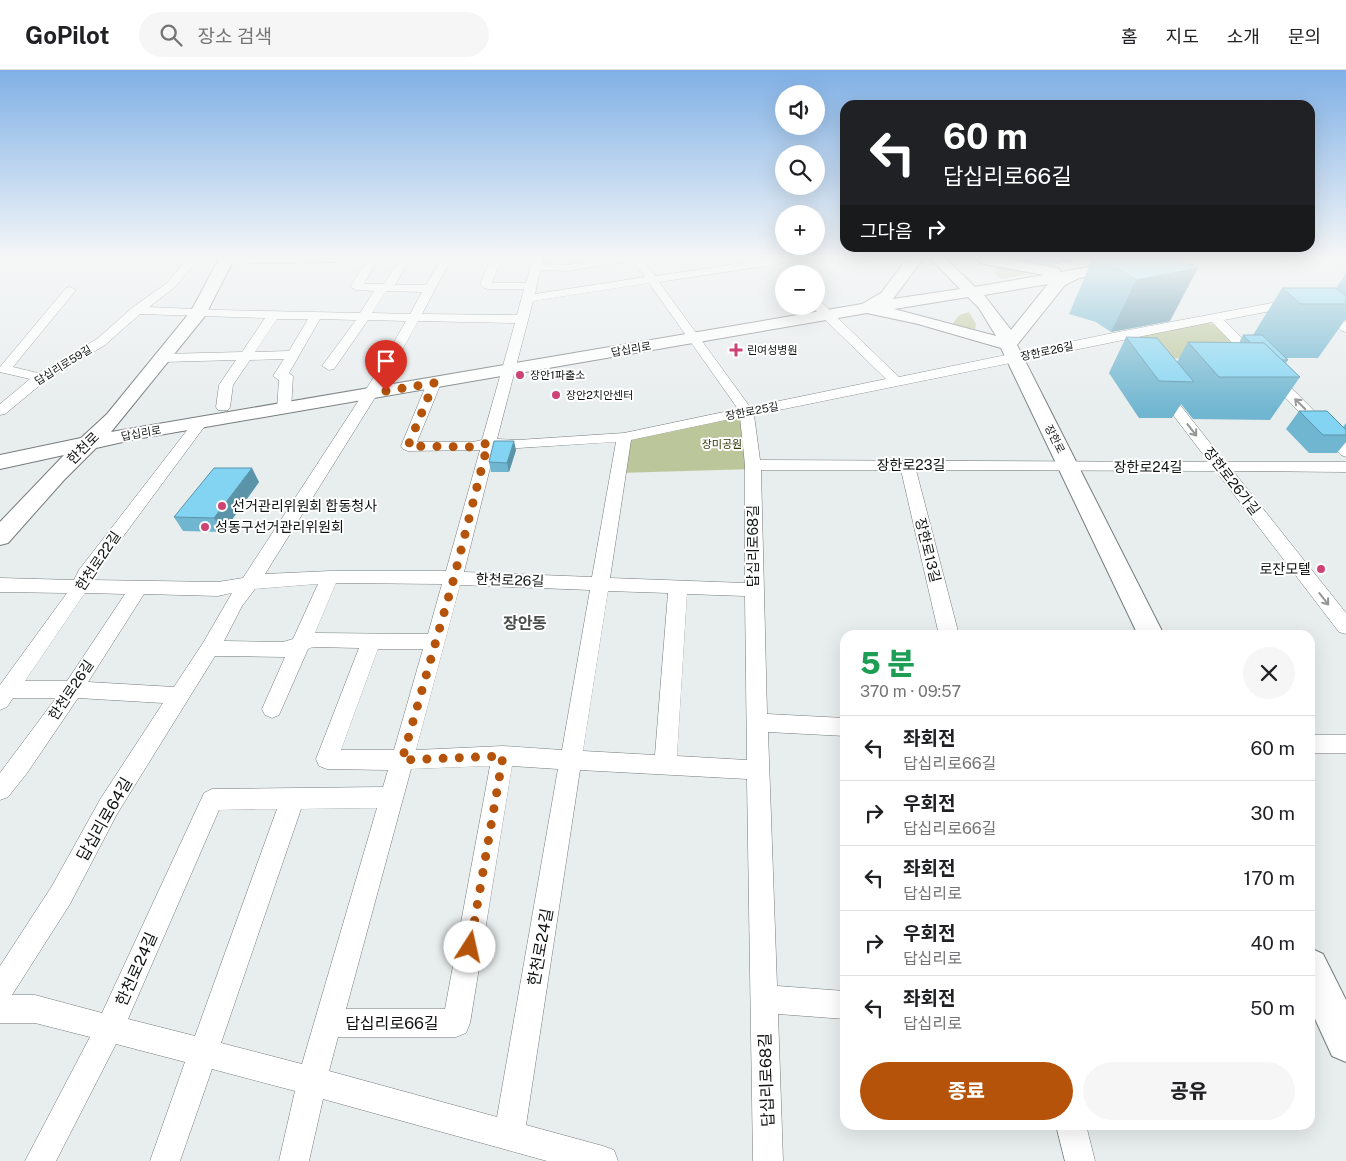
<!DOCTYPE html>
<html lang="ko">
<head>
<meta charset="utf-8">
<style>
	:root { --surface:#fff; --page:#f6f6f6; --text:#202124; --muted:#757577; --line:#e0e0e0; --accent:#b45309 }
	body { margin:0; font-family:"Public Sans","Noto Sans KR",sans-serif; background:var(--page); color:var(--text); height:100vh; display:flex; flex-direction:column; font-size:19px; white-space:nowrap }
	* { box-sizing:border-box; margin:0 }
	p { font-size:16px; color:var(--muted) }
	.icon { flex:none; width:28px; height:28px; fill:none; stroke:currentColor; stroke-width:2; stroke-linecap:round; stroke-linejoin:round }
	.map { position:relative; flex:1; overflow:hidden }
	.details { position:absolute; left:840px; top:560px; width:475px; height:500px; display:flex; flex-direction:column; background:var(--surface); border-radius:15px; box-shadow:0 5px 20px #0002 }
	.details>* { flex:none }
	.guide { position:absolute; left:840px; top:30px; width:475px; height:152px; border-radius:15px; box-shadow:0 5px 20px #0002; background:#202124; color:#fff; overflow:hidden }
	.fabs { position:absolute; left:775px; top:15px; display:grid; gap:10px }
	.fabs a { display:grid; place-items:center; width:50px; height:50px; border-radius:50%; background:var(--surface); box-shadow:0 5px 20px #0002; font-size:25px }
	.pin { position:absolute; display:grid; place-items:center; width:42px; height:42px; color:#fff; margin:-51px -21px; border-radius:50% 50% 50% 0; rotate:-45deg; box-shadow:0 0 5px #0007 }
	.pin .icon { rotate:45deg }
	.me { position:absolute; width:55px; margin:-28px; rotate:10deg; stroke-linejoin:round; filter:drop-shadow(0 0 4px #0008) }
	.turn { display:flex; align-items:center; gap:18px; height:105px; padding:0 20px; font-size:22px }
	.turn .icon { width:65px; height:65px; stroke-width:2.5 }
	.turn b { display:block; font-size:35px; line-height:42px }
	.then { display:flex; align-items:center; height:48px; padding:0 20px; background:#0003; gap:10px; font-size:19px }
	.round { display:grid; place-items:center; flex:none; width:52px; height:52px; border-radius:26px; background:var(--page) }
	.headline { display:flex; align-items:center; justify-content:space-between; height:85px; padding:0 20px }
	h1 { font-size:30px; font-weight:800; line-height:38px; color:#1e9e55 }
	.cta { display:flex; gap:10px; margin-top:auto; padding:10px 20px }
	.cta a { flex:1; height:58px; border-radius:30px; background:var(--accent); color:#fff; font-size:20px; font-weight:800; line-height:58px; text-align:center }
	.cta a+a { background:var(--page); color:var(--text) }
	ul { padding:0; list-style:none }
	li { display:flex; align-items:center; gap:15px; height:65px; padding:0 20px; border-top:1px solid var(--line) }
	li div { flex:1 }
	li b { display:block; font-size:19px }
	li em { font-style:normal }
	header { display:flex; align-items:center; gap:30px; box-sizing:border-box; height:70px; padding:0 25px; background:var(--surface); border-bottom:1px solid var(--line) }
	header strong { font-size:24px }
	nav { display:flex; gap:28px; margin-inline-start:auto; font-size:18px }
	.search { width:350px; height:45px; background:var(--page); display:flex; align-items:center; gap:12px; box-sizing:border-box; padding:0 18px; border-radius:28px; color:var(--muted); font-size:19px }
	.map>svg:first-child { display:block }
	.green { fill:#bbc79b }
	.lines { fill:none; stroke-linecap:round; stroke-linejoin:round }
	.street-casing { stroke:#767b7b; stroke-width:1 }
	.secondary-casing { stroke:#767b7b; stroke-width:2 }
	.street { fill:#fff; fill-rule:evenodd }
	.secondary { fill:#fff; fill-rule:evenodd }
	.wall { fill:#70b6d0 }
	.shaded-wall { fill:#5b94a9 }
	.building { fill:#82d4f2; stroke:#5b94a9 }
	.oneway { stroke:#949595 }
	.route { stroke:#b45309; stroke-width:9; stroke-dasharray:0 16.2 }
	.poi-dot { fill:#ce4376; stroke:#fff; stroke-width:2 }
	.labels { text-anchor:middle; stroke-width:4; stroke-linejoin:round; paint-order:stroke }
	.far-street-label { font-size:11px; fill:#111313; stroke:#fff }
	.far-poi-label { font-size:11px; fill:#111313; stroke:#fff; text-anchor:start }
	.far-park-label { font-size:11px; fill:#2e3703; stroke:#fff }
	.street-label { font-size:14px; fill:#111313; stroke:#fff }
	.poi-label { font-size:14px; fill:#111313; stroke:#fff; text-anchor:start }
	.quarter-label { font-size:16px; font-weight:bold; fill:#494e4d; stroke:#fff }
	.near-street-label { font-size:16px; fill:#111313; stroke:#fff }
</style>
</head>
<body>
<header>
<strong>GoPilot</strong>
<div class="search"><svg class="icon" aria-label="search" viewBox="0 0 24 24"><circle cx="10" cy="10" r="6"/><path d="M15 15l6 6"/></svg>장소 검색</div>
<nav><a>홈</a><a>지도</a><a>소개</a><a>문의</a></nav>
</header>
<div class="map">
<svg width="1346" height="1091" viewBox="0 0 1346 1091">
	<rect width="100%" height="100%" fill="#e8eded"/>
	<g class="green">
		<polygon points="1001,195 1019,199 1024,203 1020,206 1002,209 994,203"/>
		<polygon points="969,242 976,254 975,259 951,256 959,245"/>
		<polygon points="1205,252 1221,256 1253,289 1142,288 1127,268"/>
		<polygon points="747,342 753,399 618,403 624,367"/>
	</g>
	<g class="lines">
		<defs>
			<g id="street">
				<path d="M187,189H198L175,217L149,237L217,240L360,243L374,221L356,220L350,217L368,189H378L364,214H384L400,189H410L395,215H426L441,189H451L422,244L517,245L524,219H488L484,218L480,214L491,189H501L492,213H526L533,189H543L542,194L567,195L604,189H628L623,192L567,201L540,200L535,224L645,207L632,189H642L655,206L771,189H796L791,192L659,212L750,337L886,309L812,237L816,236V231H820L899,307L1118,262L1293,229L1297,230L1299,233L1297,236L1224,250L1346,373V387L1341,385L1212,252L754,345L760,390L1209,392L1154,320L1156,317H1166L1225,392H1346V402L1233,401L1346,543V564L1339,562L1216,401L916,400L959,565H939L901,400H761L767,644L845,648V666L768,662L777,916L845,921V949L778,944L783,1091H753L747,709L580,700L526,1055L603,1076L614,1080L618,1091H547L323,1029L309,1091H279L295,1021L212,999L180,1091H150L185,992L116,974L56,1091H25L90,967L35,953H0V896L52,816L101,728L163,633L78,628L27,703L8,727L0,730V703L56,628H13L7,637L0,640V615L67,523L0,522V508L74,510L79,500L195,350H205L207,353L91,510L218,512L243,508L372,310L406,251L368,250L334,299L329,300L322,296L356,250L320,249L289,303L293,306L291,339L289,342H279L277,339L279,310L273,306L284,289L250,290L233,315L230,337L228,340H218L216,337L219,315L236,290L163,292L156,288L163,284L242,282L265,248L140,244L105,275L45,311L5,344L0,345V334L30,309L0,302V297L66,218L70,217L76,220L13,297L38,303L97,269L133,237L167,213ZM649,213L738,339L624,363L518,370L497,369L533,231ZM386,221L422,222L410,244L372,243ZM277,249H308L289,281L255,282ZM418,251L515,253L482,370L473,372H417L441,313L434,309L427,313L401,376L403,379L408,381L480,380L446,501H330L265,504L386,310ZM740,347L745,395V513L610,508L631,370ZM616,372L592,507L464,502L495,378H518ZM336,513L442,514L428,564L315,563ZM318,514L293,569L283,572L224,571L242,536L255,519ZM460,515L590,520L562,680L503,676L416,680ZM608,521L668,523L655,685L583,681ZM85,523L125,524L67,611H25ZM232,523L203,573L174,617L88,612L144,524L218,526ZM687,524L745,526L747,690L677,686ZM313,577L359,578L316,689L319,696L327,699L388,700L383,717L212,719L204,723L102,943L35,925H12L70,834L117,744L215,586L285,587L262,639L265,645L272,648L279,645L308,579ZM378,579H423L394,680H341ZM490,696L445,939H346L411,699ZM512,696L558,699L497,1047L329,1001L338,967H456L466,963L470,953ZM377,738L302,994L221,973L301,739ZM277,739L195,966L128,949L219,740Z"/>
				<polygon points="221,189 345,189 340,192 225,194 221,193 220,191"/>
				<polygon points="1332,189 1346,189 1346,196 1333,191"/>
				<polygon points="1323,234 1327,235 1346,252 1346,262 1342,261 1319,241 1317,238 1319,235"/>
				<rect x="1310" y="665" width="36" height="18"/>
				<polygon points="1056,1055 1086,1055 1095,1091 1065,1091"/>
			</g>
			<g id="secondary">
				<path d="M219,189H234L205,246L111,362L862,234L881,223L907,189H923L893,229L960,219L931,189H946L975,217L1044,205L984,194L979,192L977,189H1007L1053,197L1059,199L1061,202L1132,189H1162L1160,192L1155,194L1079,208L1065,215L1017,275L1164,565H1138L1001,278L918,254L867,243L136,369L96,378L64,410L8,473L0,475V452L64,385L0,399V385L81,368L107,344L191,241ZM1048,214L1011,260L984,225ZM968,227L979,238L996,266L894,239Z"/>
				<polygon points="1310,878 1323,884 1346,930 1346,992 1332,986 1310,938"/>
			</g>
		</defs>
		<use href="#street" class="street-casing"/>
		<use href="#secondary" class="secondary-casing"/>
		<use href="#street" class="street"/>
		<use href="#secondary" class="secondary"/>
	</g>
	<g class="wall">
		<polygon points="1010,189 1079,189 1078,190 1052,195"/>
		<polygon points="1181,189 1170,251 1111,262 1096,252 1069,244 1091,192"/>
		<polygon points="1346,203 1346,250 1345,250 1318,288 1287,288 1288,290 1286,293 1300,307 1270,350 1193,349 1181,334 1172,348 1139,348 1109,303 1126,267 1177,292 1188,272 1239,273 1243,265 1253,265 1282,218 1336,218"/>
		<polygon points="1299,341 1343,357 1346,353 1346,372 1337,383 1309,383 1286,359"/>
		<polygon points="516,380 509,402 491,402 489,392"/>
		<polygon points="259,412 223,462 183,461 174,447"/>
	</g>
	<g class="shaded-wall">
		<polygon points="1055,189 1079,189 1078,190 1052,195"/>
		<polygon points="1198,198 1170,251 1111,262 1136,210"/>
		<polygon points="514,371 516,380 509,402 507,393"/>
		<polygon points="252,398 259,412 223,462 214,448"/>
	</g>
	<g class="building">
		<polygon points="1093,189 1181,189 1198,198 1136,210 1119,199 1091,192"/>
		<polygon points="1282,218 1336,218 1346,226 1346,234 1301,234"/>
		<polygon points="1243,265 1262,265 1288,290 1282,290 1264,273 1251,273"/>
		<polygon points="1126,267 1157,268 1194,312 1159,311"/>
		<polygon points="1188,272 1264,273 1300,307 1219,307"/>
		<polygon points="1299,341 1327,341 1346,360 1346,365 1323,365"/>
		<polygon points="494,371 514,371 507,393 489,392"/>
		<polygon points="214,398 252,398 214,448 174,447"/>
	</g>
	<defs><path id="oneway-shaft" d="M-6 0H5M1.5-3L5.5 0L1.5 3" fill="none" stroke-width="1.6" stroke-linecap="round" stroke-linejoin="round" transform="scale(1.25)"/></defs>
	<g class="oneway">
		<use href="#oneway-shaft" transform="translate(1300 334) rotate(-135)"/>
		<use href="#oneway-shaft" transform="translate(1192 360) rotate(52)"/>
		<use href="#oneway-shaft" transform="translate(1324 529) rotate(52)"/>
	</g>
	<linearGradient id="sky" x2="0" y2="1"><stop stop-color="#80b0e6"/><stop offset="0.55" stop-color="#f5f7f7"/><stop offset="1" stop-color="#f5f7f7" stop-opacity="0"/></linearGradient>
	<rect width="1346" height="341" fill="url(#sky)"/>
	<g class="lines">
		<polyline class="route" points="386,321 434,313 408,376 474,377 488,373 454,508 402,690 503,686 470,877"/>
	</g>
	<g class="poi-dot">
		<path d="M733.5 272.5h5v5h5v5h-5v5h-5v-5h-5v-5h5z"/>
		<circle cx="520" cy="305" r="5"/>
		<circle cx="556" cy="325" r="5"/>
		<circle cx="222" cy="436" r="5"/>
		<circle cx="205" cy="457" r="5"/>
		<circle cx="1321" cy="499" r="5"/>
	</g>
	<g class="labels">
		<g class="far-street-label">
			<text transform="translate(631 279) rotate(-10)" y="4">답십리로</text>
			<text transform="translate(1047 281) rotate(-12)" y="4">장한로26길</text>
			<text transform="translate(63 295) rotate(-32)" y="4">답십리로59길</text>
			<text transform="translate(752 341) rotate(-11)" y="4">장한로25길</text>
			<text transform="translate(141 363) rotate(-10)" y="4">답십리로</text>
			<text transform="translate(1055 369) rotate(63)" y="4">장한로</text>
		</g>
		<g class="far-poi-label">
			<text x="747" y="284">린여성병원</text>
			<text x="530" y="309">장안1파출소</text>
			<text x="566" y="329">장안2치안센터</text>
		</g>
		<g class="far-park-label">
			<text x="722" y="378">장미공원</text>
		</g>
		<g class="street-label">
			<text transform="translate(83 378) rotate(-45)" y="5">한천로</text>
			<text x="911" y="400">장한로23길</text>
			<text x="1148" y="402">장한로24길</text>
			<text transform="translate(1232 411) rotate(52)" y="5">장한로26가길</text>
			<text transform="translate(753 476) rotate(-90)" y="5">답십리로68길</text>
			<text transform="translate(928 480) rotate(76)" y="5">장한로13길</text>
			<text transform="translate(98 491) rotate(-56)" y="5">한천로22길</text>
			<text transform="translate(510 510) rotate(2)" y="5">한천로26길</text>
			<text transform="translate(71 620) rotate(-56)" y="5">한천로26길</text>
		</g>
		<g class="poi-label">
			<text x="232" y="441">선거관리위원회 합동청사</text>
			<text x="215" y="462">성동구선거관리위원회</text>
			<text x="1311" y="504" text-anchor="end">로잔모텔</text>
		</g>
		<g class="quarter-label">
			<text x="525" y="559">장안동</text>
		</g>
		<g class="near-street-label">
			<text transform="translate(104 749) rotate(-60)" y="6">답십리로64길</text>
			<text transform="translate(540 877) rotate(-80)" y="6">한천로24길</text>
			<text transform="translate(136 899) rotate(-66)" y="6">한천로24길</text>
			<text x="392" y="959">답십리로66길</text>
			<text transform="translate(766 1010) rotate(-92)" y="6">답십리로68길</text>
		</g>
	</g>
</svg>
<div class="fabs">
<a><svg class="icon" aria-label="sound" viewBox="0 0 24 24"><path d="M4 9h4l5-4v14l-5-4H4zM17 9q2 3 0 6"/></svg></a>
<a><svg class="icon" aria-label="search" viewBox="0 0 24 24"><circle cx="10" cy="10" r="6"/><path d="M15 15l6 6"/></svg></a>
<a>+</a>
<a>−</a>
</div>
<div class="pin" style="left:386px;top:321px;background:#d93025"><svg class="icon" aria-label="arrive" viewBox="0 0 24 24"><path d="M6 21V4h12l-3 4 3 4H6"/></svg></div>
<svg class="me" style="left:470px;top:877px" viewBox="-20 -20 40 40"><circle r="19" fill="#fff"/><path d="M0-13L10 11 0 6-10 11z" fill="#b45309"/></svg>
<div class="guide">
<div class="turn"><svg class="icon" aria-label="left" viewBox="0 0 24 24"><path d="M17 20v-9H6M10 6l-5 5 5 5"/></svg><div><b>60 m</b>답십리로66길</div></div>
<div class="then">그다음<svg class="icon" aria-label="right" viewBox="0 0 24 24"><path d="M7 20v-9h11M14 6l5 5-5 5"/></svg></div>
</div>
<section class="details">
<div class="headline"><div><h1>5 분</h1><p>370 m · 09:57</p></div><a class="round"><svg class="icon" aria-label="close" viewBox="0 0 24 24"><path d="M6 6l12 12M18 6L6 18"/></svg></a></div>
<ul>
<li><svg class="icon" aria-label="left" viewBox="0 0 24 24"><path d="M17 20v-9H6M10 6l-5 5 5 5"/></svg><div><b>좌회전</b><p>답십리로66길</p></div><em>60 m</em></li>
<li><svg class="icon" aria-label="right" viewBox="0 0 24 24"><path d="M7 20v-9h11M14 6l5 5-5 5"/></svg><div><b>우회전</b><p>답십리로66길</p></div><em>30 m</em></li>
<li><svg class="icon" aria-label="left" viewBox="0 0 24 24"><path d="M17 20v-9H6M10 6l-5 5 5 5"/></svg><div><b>좌회전</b><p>답십리로</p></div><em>170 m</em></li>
<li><svg class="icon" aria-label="right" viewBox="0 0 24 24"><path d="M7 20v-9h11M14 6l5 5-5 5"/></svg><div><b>우회전</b><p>답십리로</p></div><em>40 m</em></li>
<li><svg class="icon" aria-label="left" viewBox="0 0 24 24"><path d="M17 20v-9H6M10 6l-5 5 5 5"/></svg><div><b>좌회전</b><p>답십리로</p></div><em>50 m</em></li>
</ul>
<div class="cta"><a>종료</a><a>공유</a></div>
</section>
</div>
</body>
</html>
